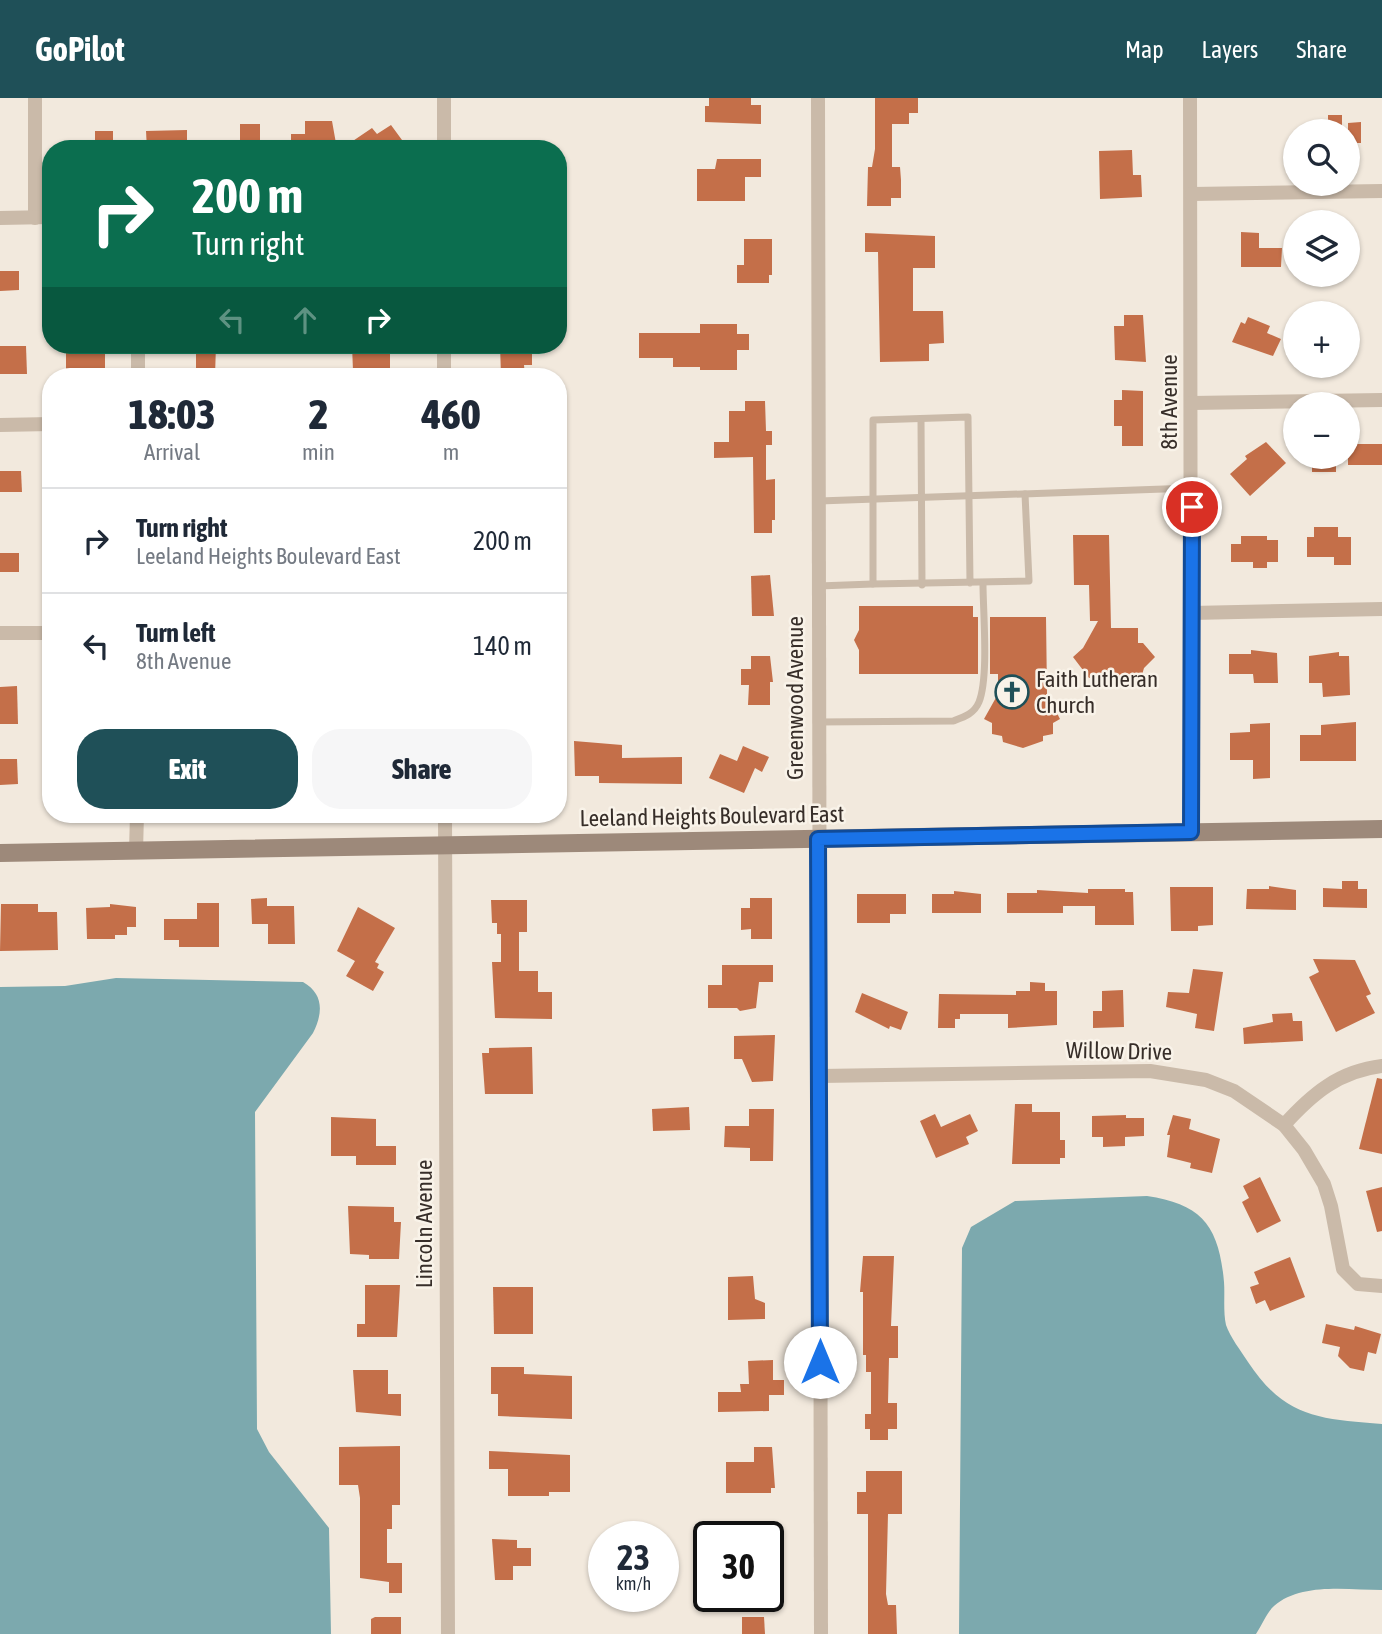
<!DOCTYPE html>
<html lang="en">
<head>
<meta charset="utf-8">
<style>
	:root { --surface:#fff; --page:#f6f6f7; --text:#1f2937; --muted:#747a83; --line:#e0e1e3; --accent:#1f5058 }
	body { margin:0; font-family:"Asap Condensed",sans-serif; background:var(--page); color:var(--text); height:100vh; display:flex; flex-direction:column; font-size:26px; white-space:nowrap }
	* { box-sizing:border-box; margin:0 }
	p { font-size:23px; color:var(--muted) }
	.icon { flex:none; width:38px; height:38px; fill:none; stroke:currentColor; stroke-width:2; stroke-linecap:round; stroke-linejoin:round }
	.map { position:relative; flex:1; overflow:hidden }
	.sheet { position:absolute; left:42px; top:270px; width:525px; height:455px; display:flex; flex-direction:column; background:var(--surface); border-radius:28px; box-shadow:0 2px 5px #0004 }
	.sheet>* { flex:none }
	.guide { position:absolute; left:42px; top:42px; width:525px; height:214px; border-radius:28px; box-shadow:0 2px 5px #0004; background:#0b6e4f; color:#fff; overflow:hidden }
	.fabs { position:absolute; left:1283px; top:21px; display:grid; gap:14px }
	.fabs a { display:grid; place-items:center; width:77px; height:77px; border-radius:50%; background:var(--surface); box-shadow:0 2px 5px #0004; font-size:35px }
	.speed { position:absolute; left:588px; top:1423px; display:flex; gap:14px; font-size:35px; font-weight:700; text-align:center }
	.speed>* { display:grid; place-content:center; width:91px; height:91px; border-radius:50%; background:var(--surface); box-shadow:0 2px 5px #0004; line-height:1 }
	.speed small { font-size:18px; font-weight:400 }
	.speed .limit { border:4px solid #111; border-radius:10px; background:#fff; color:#111 }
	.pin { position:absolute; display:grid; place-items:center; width:60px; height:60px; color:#fff; margin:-30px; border:4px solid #fff; border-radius:50%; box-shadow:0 2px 7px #0007 }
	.me { position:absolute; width:77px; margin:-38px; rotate:0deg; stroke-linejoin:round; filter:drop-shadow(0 0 5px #0008) }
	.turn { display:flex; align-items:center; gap:24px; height:147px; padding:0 35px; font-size:32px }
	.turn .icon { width:91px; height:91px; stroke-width:2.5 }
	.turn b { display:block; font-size:49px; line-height:60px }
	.lanes { display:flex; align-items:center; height:66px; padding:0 35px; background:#0003; justify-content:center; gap:35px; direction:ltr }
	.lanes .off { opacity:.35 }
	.eta { display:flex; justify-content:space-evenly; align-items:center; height:119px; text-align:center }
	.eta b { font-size:42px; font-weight:800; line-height:49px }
	.cta { display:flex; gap:14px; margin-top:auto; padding:14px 35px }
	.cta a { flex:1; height:80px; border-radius:28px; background:var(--accent); color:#fff; font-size:28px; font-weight:800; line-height:80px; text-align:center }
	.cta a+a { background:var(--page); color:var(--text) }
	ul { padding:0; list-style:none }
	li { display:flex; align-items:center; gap:21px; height:105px; padding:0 35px; border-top:2px solid var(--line) }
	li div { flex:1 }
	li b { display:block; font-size:26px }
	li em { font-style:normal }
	header { display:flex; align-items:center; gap:42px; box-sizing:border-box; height:98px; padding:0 35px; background:var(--accent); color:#fff }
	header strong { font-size:33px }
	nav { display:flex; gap:38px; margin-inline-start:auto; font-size:24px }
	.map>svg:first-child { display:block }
	.water { fill:#7ca9ae }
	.building { fill:#c46f49 }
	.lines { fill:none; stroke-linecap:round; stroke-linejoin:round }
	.lane { stroke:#cabaa9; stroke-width:7 }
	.street { stroke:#cabaa9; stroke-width:14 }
	.secondary { stroke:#9d897a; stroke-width:18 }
	.route-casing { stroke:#114b97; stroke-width:18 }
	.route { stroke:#1a73e8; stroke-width:12 }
	.labels { text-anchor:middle; stroke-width:5; stroke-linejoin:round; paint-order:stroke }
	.street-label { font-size:23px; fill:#372e29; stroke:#f9f3e9 }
	.poi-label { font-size:23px; fill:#372e29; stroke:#f9f3e9; text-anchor:start }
</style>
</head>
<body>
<header>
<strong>GoPilot</strong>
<nav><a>Map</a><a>Layers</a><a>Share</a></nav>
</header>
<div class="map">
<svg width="1382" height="1536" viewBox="0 0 1382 1536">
	<rect width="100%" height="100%" fill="#f2e9dd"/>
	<g class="water">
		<path d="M116,880L303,884C324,896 323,915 313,935L255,1014L257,1331L269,1354L329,1430L331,1536H0V889L65,888Z"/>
		<path d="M1147,1098C1202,1106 1219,1128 1224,1184C1225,1197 1223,1214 1226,1227C1230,1239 1241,1253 1248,1264C1285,1320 1320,1321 1382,1326V1492C1349,1492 1301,1484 1274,1508C1267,1514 1262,1527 1256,1536H959L962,1150L971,1129L1015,1103Z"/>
	</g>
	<g class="building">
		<polygon points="709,0 751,0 751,7 761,7 761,26 705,24 705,8 709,8"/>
		<polygon points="875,0 918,0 918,15 909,15 909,26 892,26 892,69 900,69 901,82 901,100 891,100 891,108 867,108 868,69 872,69 875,51"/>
		<rect x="1328" y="17" width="14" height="16"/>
		<polygon points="305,23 332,23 337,51 291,51 291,36 305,36"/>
		<polygon points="1361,24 1361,45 1348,45 1348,25"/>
		<rect x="240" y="26" width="20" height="25"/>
		<polygon points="391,27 402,42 388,51 341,51 372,30 377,36"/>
		<polygon points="187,32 187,51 147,51 146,33"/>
		<rect x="95" y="33" width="18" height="18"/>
		<polygon points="1132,52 1133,77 1141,77 1142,99 1100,101 1099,53"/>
		<polygon points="717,61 761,61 761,79 745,79 745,103 697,103 697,71 715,71"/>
		<polygon points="1241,134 1259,135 1259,150 1282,150 1281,169 1241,169"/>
		<polygon points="865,135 935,138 935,170 913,170 913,213 943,213 944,245 929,246 929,263 880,264 878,154 865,154"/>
		<polygon points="744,141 772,141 772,177 769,177 769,185 737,185 737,167 744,167"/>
		<polygon points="0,173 19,173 19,192 0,193"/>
		<polygon points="1124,217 1143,217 1146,264 1115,262 1114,228 1124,228"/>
		<polygon points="1248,219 1270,228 1267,235 1281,241 1273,258 1232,244 1241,224 1245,226"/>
		<polygon points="700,226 737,226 737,236 749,236 749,252 737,252 737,272 700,272 700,269 673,269 673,260 639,260 639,235 700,235"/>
		<polygon points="66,247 105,247 105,277 66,272"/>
		<polygon points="196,247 216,247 215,278 196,278"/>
		<polygon points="352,247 385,247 390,250 390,272 353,273"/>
		<polygon points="500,247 532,247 532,267 524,267 525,278 501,278"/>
		<polygon points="0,248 26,248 27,276 0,276"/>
		<polygon points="1122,292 1143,293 1143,348 1122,348 1122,328 1114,328 1114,302 1122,302"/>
		<polygon points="745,303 765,303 766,333 772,333 772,347 766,347 766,382 775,381 775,422 772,422 772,435 754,435 753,359 714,360 714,344 729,344 729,313 745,313"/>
		<polygon points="1266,344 1286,365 1250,398 1230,376 1247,361 1245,358"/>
		<rect x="1348" y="346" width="34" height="21"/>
		<rect x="1312" y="359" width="24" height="15"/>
		<polygon points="0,373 21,373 22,394 0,394"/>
		<polygon points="1314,429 1338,429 1338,439 1351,439 1351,467 1334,467 1334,459 1307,459 1307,439 1314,439"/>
		<polygon points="1073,437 1109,437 1111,530 1138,530 1138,545 1143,545 1155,559 1144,570 1139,587 1124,587 1124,579 1089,580 1073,559 1083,550 1098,523 1090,523 1089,487 1074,487"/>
		<polygon points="1241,438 1267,438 1267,442 1278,442 1278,464 1267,464 1267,470 1253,470 1253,464 1231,464 1231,446 1241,446"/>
		<rect x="0" y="455" width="19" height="19"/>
		<polygon points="770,477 774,518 752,518 751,478"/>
		<polygon points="859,508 973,508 973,519 978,519 978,576 859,576 859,552 854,542 859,532"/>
		<polygon points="990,519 1046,519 1047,596 1060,621 1053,625 1053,636 1043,638 1043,643 1023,650 1003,644 1002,638 992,636 992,625 984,621 998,596 998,576 990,576"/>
		<polygon points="1251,552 1277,555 1278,585 1254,585 1253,576 1229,576 1229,556 1251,556"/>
		<polygon points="1339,554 1339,558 1349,558 1350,597 1323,599 1322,585 1309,585 1309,558"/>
		<polygon points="751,558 770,558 773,584 770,584 770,607 748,607 749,587 741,587 741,571 751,571"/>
		<polygon points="17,588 18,626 0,626 0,589"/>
		<polygon points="1356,624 1356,663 1300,663 1300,637 1321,637 1321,627"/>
		<polygon points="1270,625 1270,680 1253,681 1253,662 1230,662 1230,635 1250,634 1250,626"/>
		<polygon points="574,643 622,647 622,660 682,659 682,686 599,685 599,678 575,678"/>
		<polygon points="743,648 769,659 762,674 755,670 744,695 709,680 720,656 737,663"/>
		<polygon points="0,661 17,661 18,686 0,687"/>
		<polygon points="1342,783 1358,783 1358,791 1367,791 1367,810 1323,809 1323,790 1342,791"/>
		<polygon points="1269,788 1296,792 1296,812 1246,811 1247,791 1269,791"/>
		<polygon points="1170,789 1213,789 1213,827 1198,828 1198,833 1171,833"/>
		<polygon points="1088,791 1125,791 1125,794 1133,794 1134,827 1095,827 1095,808 1063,808 1063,815 1007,815 1007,795 1037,795 1037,792 1088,795"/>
		<polygon points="954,793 981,796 981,815 932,815 932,796 954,796"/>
		<polygon points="857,796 906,796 906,816 890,816 890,825 857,825"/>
		<polygon points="267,800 267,808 294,808 295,846 268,846 268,826 252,826 251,801"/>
		<polygon points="750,800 772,800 772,841 751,841 751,831 741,832 741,810 750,810"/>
		<polygon points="491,802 527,802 527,834 519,834 519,873 538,873 538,894 552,894 552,921 495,920 492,864 501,864 501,836 497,836 497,825 492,825"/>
		<polygon points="197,805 219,805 219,849 179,849 179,842 164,842 164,821 197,821"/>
		<polygon points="1,806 38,806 38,814 57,814 58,852 0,853"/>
		<polygon points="110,806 136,809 136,829 127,829 127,837 115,837 115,841 87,841 86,810 110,809"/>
		<polygon points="358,809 395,830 375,864 379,866 377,870 384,874 373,893 346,878 355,863 337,853"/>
		<polygon points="1313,861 1355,862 1371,896 1366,898 1375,915 1336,934 1309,879 1319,874"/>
		<polygon points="722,867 773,867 773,884 759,884 756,910 740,913 737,910 708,910 708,887 722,887"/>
		<polygon points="1193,871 1223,874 1214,933 1195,930 1197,916 1166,909 1168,894 1189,895"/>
		<polygon points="1030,884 1045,885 1045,893 1057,893 1057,927 1008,930 1008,916 960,916 960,921 955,921 955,930 938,930 939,896 1016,897 1016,893 1030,893"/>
		<polygon points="1123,892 1124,929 1093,930 1093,913 1102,913 1102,893"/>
		<polygon points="862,895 908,914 901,932 890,928 889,931 855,914"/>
		<polygon points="1292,915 1293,923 1302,923 1303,943 1244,946 1243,930 1273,924 1272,916"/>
		<polygon points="775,937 773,983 752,984 742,961 734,961 734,938"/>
		<polygon points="532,949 533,996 485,996 482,955 489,955 489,950"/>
		<polygon points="1377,980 1382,981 1382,1056 1359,1051"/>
		<polygon points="1015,1006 1032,1006 1032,1014 1060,1014 1060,1042 1065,1042 1065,1060 1060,1060 1060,1066 1012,1066"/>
		<polygon points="689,1009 690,1032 653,1033 652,1011"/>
		<polygon points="749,1011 774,1011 773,1063 750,1063 750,1050 724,1049 725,1028 749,1028"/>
		<polygon points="935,1016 941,1029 970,1016 978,1033 966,1039 969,1046 936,1060 920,1023"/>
		<polygon points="1126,1017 1126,1020 1144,1020 1144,1038 1125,1039 1125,1048 1103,1049 1103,1039 1092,1039 1092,1018"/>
		<polygon points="1173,1017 1191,1021 1189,1031 1220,1041 1212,1075 1190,1070 1191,1065 1167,1059 1170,1037 1167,1037"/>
		<polygon points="331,1019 376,1021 376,1048 396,1048 396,1067 356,1067 356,1058 331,1058"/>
		<polygon points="1260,1079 1281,1123 1257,1135 1242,1104 1249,1100 1243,1088"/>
		<polygon points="1382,1089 1382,1133 1377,1134 1366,1093"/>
		<polygon points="348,1108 394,1109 394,1124 401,1124 399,1161 369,1161 369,1157 350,1156"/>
		<polygon points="863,1158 894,1158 891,1228 898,1228 898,1260 889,1260 888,1305 897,1305 897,1331 888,1331 888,1342 870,1342 870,1331 865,1331 865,1316 871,1316 871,1274 866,1274 866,1257 863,1257 863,1194 860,1194"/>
		<polygon points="1290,1159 1305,1199 1270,1213 1265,1202 1256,1206 1250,1189 1259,1186 1254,1174"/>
		<polygon points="753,1178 755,1201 765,1205 765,1221 728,1222 728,1179"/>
		<polygon points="365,1187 400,1187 397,1239 357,1239 357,1226 365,1226"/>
		<polygon points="493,1189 533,1189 533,1236 494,1236"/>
		<polygon points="1326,1226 1354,1232 1355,1228 1381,1236 1376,1256 1368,1254 1364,1273 1350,1270 1338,1258 1340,1249 1322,1245"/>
		<polygon points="773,1262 773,1282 784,1282 784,1297 769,1297 769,1313 718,1314 718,1294 741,1294 740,1286 749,1286 748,1263"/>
		<polygon points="491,1269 524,1269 524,1276 572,1278 572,1321 498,1318 498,1296 491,1296"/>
		<polygon points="353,1272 388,1272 388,1296 401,1296 401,1318 356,1314"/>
		<polygon points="400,1348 400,1407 392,1407 392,1431 387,1431 387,1465 402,1465 402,1495 389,1495 389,1484 360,1480 360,1400 358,1387 339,1387 339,1349"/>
		<polygon points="754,1349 772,1349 775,1390 771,1390 771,1395 726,1395 726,1364 754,1364"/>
		<polygon points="489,1353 570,1357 570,1394 549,1394 549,1398 508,1398 508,1371 489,1371"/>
		<polygon points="866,1373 902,1373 902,1416 888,1416 886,1496 888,1507 896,1507 897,1536 868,1536 868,1416 857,1416 857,1394 866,1394"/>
		<polygon points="492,1441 517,1442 517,1450 531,1450 531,1468 513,1468 513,1482 495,1482"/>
		<polygon points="375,1519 401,1519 401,1536 371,1536 371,1521"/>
		<polygon points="742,1519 764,1519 765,1536 742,1536"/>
	</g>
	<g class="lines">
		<g class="lane">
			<polyline points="921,321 922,487"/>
			<polyline points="819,403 1192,390"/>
			<polyline points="970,485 968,319 873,322 873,486 1029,483 1025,396"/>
			<polyline points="818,488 873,486"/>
			<path d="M818,624L953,623C964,619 974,616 979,604C989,579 983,514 983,486"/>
		</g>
		<g class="street">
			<polyline points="35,0 35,120"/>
			<polyline points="818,0 821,1536"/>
			<polyline points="1190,0 1191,734"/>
			<polyline points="444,51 444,0"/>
			<polyline points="1192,96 1382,93"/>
			<polyline points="0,120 51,119"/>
			<polyline points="138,247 138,278"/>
			<polyline points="444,247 444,278"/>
			<polyline points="1192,305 1382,302"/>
			<polyline points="0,327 51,326"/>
			<polyline points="1192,515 1382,511"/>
			<polyline points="0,535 51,535"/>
			<polyline points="445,716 448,1536"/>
			<polyline points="136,753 137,716"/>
			<polyline points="820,978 1150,973 1206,982 1234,993 1284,1027 1304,1052 1324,1086 1331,1108 1343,1171 1358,1186 1382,1188"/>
			<path d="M1284,1027C1312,996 1339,973 1382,968"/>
		</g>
		<polyline class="secondary" points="0,755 1382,731"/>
	</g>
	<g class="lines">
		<defs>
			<polyline id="route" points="820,1264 818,741 1191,734 1192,409"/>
		</defs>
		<use href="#route" class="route-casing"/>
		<use href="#route" class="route"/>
	</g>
	<defs>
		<symbol id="church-ring" viewBox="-11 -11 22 22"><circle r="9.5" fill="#f9f3e9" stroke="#1f5058" stroke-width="1.5"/><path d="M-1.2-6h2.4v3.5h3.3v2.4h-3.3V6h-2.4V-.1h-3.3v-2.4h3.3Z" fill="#1f5058"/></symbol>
	</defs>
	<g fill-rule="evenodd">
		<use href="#church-ring" x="993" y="575" width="38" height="38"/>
	</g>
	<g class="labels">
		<g class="street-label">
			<text transform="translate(1169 304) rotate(-90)" y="8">8th Avenue</text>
			<text transform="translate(795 600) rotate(-90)" y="8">Greenwood Avenue</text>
			<text transform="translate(712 718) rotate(-1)" y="8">Leeland Heights Boulevard East</text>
			<text transform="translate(1119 953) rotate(1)" y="8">Willow Drive</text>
			<text transform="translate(424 1126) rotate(-90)" y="8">Lincoln Avenue</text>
		</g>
		<g class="poi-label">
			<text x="1036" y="589">Faith Lutheran<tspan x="1036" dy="26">Church</tspan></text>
		</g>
	</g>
</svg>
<div class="fabs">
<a><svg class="icon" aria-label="search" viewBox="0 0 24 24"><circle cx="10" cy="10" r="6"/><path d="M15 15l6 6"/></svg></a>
<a><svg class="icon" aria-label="layers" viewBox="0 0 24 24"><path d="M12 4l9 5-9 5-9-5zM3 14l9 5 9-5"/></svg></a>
<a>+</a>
<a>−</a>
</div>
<div class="speed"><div>23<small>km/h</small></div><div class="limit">30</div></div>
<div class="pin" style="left:1192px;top:409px;background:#d93025"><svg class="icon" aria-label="arrive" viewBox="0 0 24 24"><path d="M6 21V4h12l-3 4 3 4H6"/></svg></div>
<svg class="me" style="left:820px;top:1264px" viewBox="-20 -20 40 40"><circle r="19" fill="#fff"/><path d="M0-13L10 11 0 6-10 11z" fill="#1a73e8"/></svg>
<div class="guide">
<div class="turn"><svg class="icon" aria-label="right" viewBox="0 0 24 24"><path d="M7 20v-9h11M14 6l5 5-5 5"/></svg><div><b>200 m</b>Turn right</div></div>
<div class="lanes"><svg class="icon off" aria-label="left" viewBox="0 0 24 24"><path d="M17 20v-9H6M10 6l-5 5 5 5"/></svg><svg class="icon off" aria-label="ahead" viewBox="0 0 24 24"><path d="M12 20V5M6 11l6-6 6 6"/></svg><svg class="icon" aria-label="right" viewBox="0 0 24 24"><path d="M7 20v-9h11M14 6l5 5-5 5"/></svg></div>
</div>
<section class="sheet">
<div class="eta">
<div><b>18:03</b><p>Arrival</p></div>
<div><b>2</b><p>min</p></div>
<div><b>460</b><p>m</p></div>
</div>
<ul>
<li><svg class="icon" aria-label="right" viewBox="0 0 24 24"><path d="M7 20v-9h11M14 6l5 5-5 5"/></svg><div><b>Turn right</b><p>Leeland Heights Boulevard East</p></div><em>200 m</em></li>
<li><svg class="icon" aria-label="left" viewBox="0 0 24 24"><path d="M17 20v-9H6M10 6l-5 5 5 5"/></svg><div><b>Turn left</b><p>8th Avenue</p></div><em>140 m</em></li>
</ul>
<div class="cta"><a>Exit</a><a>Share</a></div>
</section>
</div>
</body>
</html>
